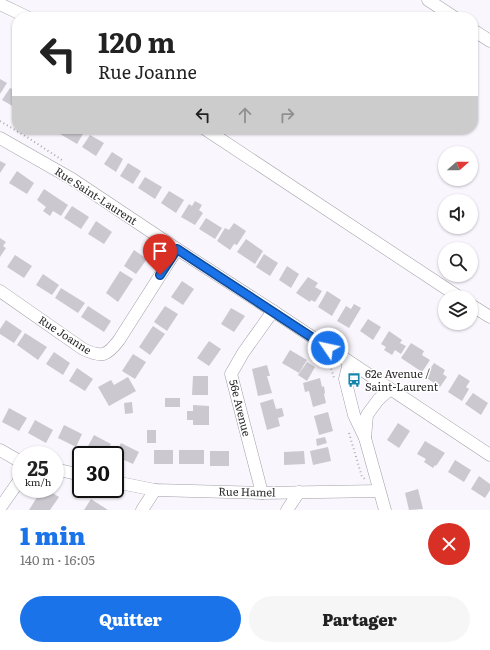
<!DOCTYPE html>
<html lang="fr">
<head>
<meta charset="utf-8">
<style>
	:root { --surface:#fff; --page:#f6f6f6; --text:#222; --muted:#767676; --accent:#1a73e8 }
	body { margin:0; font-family:Literata,serif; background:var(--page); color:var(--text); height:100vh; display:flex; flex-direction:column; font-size:15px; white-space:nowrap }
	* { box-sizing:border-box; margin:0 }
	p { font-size:13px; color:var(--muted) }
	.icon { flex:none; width:22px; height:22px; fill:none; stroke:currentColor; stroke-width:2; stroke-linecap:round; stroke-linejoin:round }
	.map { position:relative; height:510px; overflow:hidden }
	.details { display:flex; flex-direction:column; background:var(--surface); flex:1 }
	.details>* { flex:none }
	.top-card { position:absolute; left:12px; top:12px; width:466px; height:122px; border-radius:16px; box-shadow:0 1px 3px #0004; background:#fff; color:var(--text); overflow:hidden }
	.needle { width:26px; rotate:69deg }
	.tools { position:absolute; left:438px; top:146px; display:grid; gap:8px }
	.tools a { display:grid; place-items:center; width:40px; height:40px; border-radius:50%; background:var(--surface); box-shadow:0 1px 3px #0004; font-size:20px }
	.speed { position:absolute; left:12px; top:446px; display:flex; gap:8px; font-size:20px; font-weight:700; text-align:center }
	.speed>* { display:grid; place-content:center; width:52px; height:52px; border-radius:50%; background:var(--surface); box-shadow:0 1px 3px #0004; line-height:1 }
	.speed small { font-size:10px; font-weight:400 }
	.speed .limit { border:2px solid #111; border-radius:6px; background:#fff; color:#111 }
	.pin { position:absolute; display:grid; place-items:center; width:34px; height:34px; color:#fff; margin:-41px -17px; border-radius:50% 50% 50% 0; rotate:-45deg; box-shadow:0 0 4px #0007 }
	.pin .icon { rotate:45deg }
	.me { position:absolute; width:44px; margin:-22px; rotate:304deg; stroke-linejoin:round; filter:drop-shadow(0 0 3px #0008) }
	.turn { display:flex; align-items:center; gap:14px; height:84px; padding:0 20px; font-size:18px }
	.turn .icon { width:52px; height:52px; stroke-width:2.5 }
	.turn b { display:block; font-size:28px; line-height:34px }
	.lanes { display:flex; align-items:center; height:38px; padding:0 20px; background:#0003; justify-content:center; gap:20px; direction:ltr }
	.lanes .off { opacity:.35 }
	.round { display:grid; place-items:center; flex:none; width:42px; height:42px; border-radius:21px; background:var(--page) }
	.headline { display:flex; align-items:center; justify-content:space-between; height:68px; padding:0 20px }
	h1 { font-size:24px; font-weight:800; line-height:30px; color:var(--accent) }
	.action { display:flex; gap:8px; margin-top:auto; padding:8px 20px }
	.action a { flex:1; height:46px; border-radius:24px; background:var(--accent); color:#fff; font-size:16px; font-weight:800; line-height:46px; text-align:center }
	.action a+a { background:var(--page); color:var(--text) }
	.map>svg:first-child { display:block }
	.building { fill:#ccc8cf }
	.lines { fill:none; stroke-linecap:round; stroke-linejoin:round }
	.minor-casing { stroke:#a39fa6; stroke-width:13 }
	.path { stroke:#aeabb0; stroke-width:2; stroke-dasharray:1 3; stroke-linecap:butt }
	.minor { stroke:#fff; stroke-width:12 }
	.route-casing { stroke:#114b97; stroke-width:10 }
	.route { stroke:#1a73e8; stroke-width:7 }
	.labels { text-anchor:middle; stroke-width:3; stroke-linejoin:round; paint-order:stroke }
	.street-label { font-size:11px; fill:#2b2a2c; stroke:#fff }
	.poi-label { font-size:11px; fill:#2b2a2c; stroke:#fff; text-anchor:start }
</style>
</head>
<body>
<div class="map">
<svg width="490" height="510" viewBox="0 0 490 510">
	<rect width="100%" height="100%" fill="#faf6fd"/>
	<g class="building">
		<polygon points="0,79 7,83 0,94"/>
		<polygon points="17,86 17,106 16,108 2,100 10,88 14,90"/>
		<polygon points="63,129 86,129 77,144 60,134"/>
		<polygon points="90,135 104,143 96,156 82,147"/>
		<polygon points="112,152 123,159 116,172 104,164"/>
		<polygon points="0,161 6,164 0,173"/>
		<polygon points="128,163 141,171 133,184 120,176"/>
		<polygon points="17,171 34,183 27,194 9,183"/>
		<polygon points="145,177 162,187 155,199 138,188"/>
		<polygon points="44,189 68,205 61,216 53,211 50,216 43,211 46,207 37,200"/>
		<polygon points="169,191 184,200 176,213 161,203"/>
		<polygon points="195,201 202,205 199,210 203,213 195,225 181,217 189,204 192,206"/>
		<polygon points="72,206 89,217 81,229 64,218"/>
		<polygon points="206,218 222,228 215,239 199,229"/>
		<polygon points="96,221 112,232 104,244 88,234"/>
		<polygon points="234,223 246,231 237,245 234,244 230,250 217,241 225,228 229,230"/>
		<polygon points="0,238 6,242 3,246 6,248 0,257"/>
		<polygon points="246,239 263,251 255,264 237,252"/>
		<polygon points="134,250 147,259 136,274 124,266"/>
		<polygon points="264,254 278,263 270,276 256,267"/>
		<polygon points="15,255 32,266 24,278 7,267"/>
		<polygon points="287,266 299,274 291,288 279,280"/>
		<polygon points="120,271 133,279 118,302 106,293"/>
		<polygon points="43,274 59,285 52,295 36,285"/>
		<polygon points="308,277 318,283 315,287 322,291 315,302 311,300 310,302 296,293"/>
		<polygon points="182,281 194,289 183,305 171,297"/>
		<polygon points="61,288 85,303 78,313 55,298"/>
		<polygon points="327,291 341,300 332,316 318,307"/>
		<polygon points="354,304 361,308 349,328 337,321 346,306 351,309"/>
		<polygon points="88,306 111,321 104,332 81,317"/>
		<polygon points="165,306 178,314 167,331 154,322"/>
		<polygon points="231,308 245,316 234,332 221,324"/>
		<polygon points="368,319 381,327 373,340 360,331"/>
		<polygon points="6,320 22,331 14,343 0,334 0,329"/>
		<polygon points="153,326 165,334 150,355 139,347"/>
		<polygon points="389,331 402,340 400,343 406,346 401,354 395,350 392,355 384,350 386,347 381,344"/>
		<polygon points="25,333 47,347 38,360 17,345"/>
		<polygon points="209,341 221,349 209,366 197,358"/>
		<polygon points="411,343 424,351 422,355 430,360 422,372 401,358"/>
		<polygon points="290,350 307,360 299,373 282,363"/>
		<polygon points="54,352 70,363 63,375 46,364"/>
		<polygon points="133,354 146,362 135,379 122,371"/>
		<polygon points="307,362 315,367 307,381 298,375"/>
		<polygon points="434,363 445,370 443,374 447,377 440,387 425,377"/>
		<polygon points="267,365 270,376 267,376 272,393 258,396 252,369"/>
		<polygon points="77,368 93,379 85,391 69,381"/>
		<polygon points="459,374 470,381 466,387 469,389 462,401 448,392"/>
		<polygon points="193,376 208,376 208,395 192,395"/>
		<polygon points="128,377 136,391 109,406 98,387 111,380 114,385"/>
		<polygon points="320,378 322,387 324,386 325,393 324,394 326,403 313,407 309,391 305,392 303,383"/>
		<polygon points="473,393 488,403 481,415 465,404"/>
		<rect x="165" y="398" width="15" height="9"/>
		<polygon points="273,399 276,409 282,408 284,416 278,418 280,426 267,430 260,403"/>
		<polygon points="132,402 133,413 125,414 124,403"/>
		<polygon points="193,405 209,406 209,425 193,425 193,420 187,420 187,411 193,411"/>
		<polygon points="9,408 27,418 19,431 2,422"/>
		<polygon points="328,412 333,431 319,435 314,416"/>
		<polygon points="35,420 53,430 46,443 28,433"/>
		<polygon points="398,423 410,431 399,448 387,440"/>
		<polygon points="64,425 82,434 76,447 58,438"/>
		<rect x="147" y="430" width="9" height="13"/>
		<polygon points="94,435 111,444 105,455 100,455 87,448"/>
		<polygon points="325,437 327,443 317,446 316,439"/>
		<polygon points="425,441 445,453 436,466 435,465 433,468 424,462 426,459 417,454"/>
		<polygon points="121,443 139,452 133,464 115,456"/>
		<polygon points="328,447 331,461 313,465 310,451"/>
		<rect x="154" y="450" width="19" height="14"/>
		<rect x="179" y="450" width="25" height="14"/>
		<rect x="210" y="451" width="19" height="15"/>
		<polygon points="304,451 305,464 284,465 284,452"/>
		<polygon points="455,460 471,470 464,482 448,472"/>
		<polygon points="479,476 490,484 490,490 485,498 471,489"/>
		<polygon points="42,489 46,489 59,497 50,510 29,510"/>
		<polygon points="418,489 423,509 409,510 405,493"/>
		<polygon points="91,499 108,510 84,510"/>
	</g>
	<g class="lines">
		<defs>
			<g id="minor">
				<polyline points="428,0 454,17"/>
				<polyline points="0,4 27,17"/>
				<polyline points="473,30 490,41"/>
				<polyline points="205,129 459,297"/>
				<polyline points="0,138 72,179 177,249 273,311 490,455"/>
				<path d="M0,291L83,349C102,358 107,356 119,340L177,249"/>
				<polyline points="471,305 490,317"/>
				<polyline points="349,362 345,379 354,415 365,438 385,510"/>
				<polyline points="365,438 367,415 378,400 390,389"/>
				<polyline points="0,450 21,462"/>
				<polyline points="55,469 81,475"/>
				<polyline points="115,482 155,490 262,493 379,491"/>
				<polyline points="262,493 231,374 243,353 273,311"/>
				<polyline points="0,508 21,478"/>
				<polyline points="142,510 155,490"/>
				<polyline points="287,510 299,492"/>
			</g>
		</defs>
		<use href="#minor" class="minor-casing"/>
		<g class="path">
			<polyline points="0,121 30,139 62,160"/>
			<polyline points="329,361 334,378"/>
			<polyline points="349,433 362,477 365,479"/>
		</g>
		<use href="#minor" class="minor"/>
	</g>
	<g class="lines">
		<defs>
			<polyline id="route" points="160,275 177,249 328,348"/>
		</defs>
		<use href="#route" class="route-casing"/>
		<use href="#route" class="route"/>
	</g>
	<defs>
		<symbol id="bus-bare" viewBox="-9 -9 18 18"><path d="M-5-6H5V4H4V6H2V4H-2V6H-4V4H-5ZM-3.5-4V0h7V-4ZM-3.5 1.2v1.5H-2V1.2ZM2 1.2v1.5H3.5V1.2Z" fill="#1685ac" stroke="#fff" stroke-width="2.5" paint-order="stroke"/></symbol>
	</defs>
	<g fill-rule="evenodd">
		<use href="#bus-bare" x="344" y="370" width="20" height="20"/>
	</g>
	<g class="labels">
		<g class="street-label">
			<text transform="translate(96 196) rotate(33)" y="4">Rue Saint-Laurent</text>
			<text transform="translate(65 335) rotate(33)" y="4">Rue Joanne</text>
			<text transform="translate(240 408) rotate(76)" y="4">56e Avenue</text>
			<text transform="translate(247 492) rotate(1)" y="4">Rue Hamel</text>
		</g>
		<g class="poi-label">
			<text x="365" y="378">62e Avenue /<tspan x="365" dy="13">Saint-Laurent</tspan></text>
		</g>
	</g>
</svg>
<div class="tools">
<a><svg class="needle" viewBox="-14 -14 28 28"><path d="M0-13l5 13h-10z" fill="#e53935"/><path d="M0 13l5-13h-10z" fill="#767676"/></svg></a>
<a><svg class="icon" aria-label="sound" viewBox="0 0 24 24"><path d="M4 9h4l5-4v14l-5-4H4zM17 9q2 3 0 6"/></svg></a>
<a><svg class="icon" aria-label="search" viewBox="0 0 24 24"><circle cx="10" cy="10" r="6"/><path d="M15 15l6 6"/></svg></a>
<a><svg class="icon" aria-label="layers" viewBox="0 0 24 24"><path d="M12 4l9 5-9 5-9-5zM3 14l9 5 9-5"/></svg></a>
</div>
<div class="speed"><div>25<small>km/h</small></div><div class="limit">30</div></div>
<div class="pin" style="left:160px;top:275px;background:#d93025"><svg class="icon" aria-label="arrive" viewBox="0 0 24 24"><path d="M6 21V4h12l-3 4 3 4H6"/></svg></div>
<svg class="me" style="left:328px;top:348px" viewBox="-20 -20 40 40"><circle r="17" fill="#1a73e8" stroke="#fff" stroke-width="3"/><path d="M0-11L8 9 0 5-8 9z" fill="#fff"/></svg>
<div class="top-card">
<div class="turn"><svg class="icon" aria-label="left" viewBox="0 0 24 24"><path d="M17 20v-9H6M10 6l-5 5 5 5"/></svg><div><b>120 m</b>Rue Joanne</div></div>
<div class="lanes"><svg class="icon" aria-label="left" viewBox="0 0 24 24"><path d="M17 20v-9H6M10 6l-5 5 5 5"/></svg><svg class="icon off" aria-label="ahead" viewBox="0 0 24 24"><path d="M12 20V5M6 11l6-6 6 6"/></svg><svg class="icon off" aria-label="right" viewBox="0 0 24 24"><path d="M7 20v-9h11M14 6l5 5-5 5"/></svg></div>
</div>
</div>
<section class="details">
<div class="headline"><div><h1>1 min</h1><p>140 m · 16:05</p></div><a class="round" style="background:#d93025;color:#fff"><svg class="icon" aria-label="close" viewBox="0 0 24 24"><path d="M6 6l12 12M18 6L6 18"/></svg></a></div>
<div class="action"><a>Quitter</a><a>Partager</a></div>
</section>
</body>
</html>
